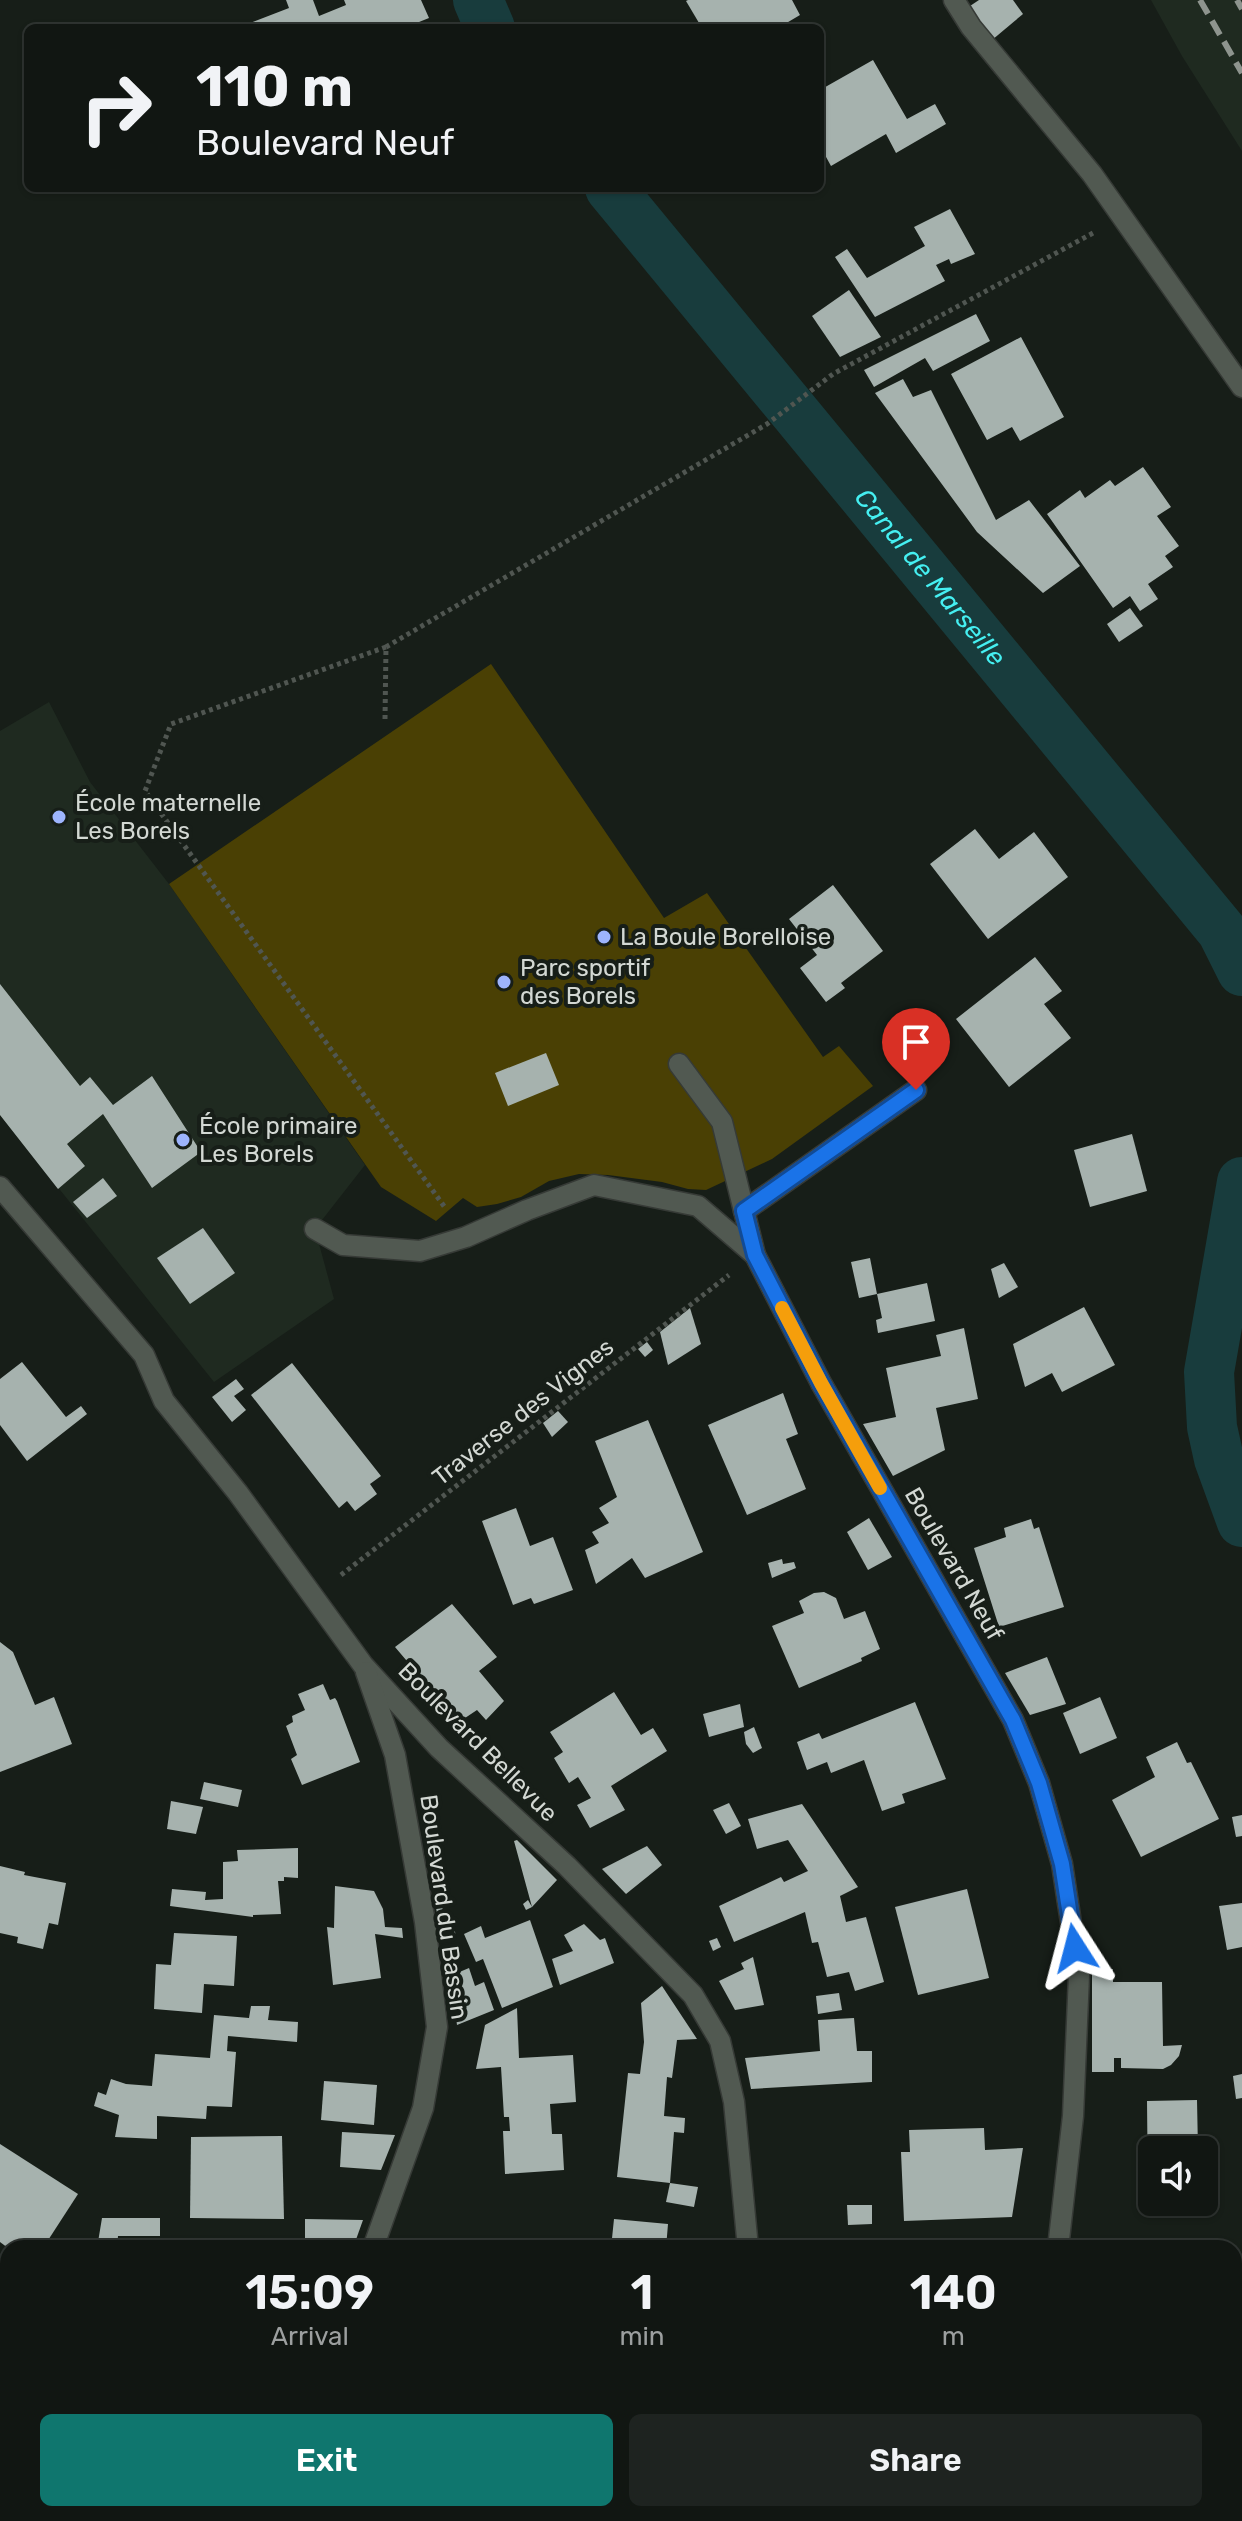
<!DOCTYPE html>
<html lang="en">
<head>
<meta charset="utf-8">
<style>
	:root { --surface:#111612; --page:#1e2320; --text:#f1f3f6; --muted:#9c9f9f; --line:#303532; --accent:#0f766e }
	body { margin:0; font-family:Rubik,sans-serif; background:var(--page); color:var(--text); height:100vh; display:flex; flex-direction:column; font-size:30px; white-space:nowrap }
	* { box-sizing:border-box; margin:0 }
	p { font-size:26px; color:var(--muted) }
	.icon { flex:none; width:44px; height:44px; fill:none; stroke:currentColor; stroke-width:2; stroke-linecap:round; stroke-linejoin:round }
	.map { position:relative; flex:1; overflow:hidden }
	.details { position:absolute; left:0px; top:2240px; width:1242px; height:282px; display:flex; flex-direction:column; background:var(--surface); border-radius:24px 24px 0 0; box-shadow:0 2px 6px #0004,0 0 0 2px var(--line) }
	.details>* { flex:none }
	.hud { position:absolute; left:24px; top:24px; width:800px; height:168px; border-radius:12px; box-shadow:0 2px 6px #0004,0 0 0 2px var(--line); background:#111612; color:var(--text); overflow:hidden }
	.buttons { position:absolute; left:1138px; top:2136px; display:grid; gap:16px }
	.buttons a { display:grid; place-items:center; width:80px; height:80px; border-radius:12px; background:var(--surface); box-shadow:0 2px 6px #0004,0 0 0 2px var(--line); font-size:40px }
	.pin { position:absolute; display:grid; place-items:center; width:68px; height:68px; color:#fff; margin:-82px -34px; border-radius:50% 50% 50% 0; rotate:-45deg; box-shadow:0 0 8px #0007 }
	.pin .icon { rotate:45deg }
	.me { position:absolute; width:88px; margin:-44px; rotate:351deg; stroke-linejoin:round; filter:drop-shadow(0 0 6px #0008) }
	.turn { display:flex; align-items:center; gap:28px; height:168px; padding:0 40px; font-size:36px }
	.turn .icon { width:104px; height:104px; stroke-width:2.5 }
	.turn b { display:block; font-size:56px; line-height:68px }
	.eta { display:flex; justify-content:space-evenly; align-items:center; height:136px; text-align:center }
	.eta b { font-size:48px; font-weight:600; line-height:56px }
	.primary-button { display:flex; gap:16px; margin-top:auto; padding:16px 40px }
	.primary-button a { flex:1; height:92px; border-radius:12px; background:var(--accent); color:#fff; font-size:32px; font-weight:600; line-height:92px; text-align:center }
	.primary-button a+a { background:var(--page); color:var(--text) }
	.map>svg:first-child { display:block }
	.built { fill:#1f2a20 }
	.green { fill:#4a4004 }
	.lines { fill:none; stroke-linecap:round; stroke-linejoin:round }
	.canal { stroke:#183c3d; stroke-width:50 }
	.building { fill:#a6b2ae }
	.minor-casing { stroke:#363a36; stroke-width:23 }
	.path { stroke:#505651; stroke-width:5; stroke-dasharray:4 4; stroke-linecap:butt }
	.minor { stroke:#515951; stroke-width:20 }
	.rail { stroke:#8e948e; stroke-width:6; stroke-dasharray:16 8; stroke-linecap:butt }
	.route-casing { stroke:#114b97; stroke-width:20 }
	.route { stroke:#1a73e8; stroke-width:14 }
	.slow { stroke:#f59e0b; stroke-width:14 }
	.poi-dot { fill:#9db4fd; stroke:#171e18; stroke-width:3 }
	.labels { text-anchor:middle; stroke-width:8; stroke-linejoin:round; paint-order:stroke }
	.poi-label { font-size:24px; fill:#d3d8d3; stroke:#171e18; text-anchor:start }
	.street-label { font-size:24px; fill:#d3d8d3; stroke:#171e18 }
	.water-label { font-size:26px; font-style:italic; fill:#45eff1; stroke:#171e18 }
</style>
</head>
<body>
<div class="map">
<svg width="1242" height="2521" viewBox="0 0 1242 2521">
	<rect width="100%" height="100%" fill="#171e18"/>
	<g class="built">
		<polygon points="1151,0 1242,0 1242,151 1182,56"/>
		<polygon points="49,702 90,782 169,884 365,1165 315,1229 334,1299 214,1382 0,1115 0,731"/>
	</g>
	<polygon class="green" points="491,664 664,918 707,893 823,1057 839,1046 873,1086 772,1159 706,1190 688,1189 662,1182 608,1175 579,1174 549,1181 521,1197 497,1204 477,1207 463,1198 436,1221 381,1187 169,884"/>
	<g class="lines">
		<g class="canal">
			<polyline points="478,0 490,28"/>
			<path id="s1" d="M610,188L1222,931L1242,971"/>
			<polyline points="1242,1182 1209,1372 1212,1427 1219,1459 1242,1522"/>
		</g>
	</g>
	<g class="building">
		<polygon points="286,0 313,0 319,16 346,5 344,0 421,0 429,18 404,28 252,28 250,23 289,8"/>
		<polygon points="688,0 792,0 800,15 778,28 702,28 686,1"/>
		<polygon points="979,0 1013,0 1023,14 992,40 970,6"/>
		<polygon points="873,60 907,119 935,104 946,124 896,153 886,134 831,166 820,146 820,90"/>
		<polygon points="950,209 975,254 951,264 949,259 936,265 945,281 875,317 835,257 847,249 867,278 925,246 914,227"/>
		<polygon points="849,290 881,337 840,357 812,316"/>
		<polygon points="976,314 990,341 933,371 925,358 874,387 864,370"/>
		<polygon points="1021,337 1064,417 1020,441 1012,427 987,440 951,374"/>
		<polygon points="903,379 913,397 931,390 996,520 1029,500 1080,566 1043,593 977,532 875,393"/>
		<polygon points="1143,467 1171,507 1157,516 1179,546 1165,556 1173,567 1148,584 1158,599 1140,611 1130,596 1113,608 1047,514 1080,490 1085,498 1110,480 1115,486"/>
		<polygon points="1130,608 1143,626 1119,642 1107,624"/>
		<polygon points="975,829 999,859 1034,832 1068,877 988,939 930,864"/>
		<polygon points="833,885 883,951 841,983 845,988 826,1002 800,968 817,955 789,919"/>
		<polygon points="1035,957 1062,991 1044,1004 1071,1038 1009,1087 956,1019"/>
		<polygon points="0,984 80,1086 90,1077 113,1105 152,1076 201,1152 152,1188 103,1114 67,1144 85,1166 58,1189 0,1115"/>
		<polygon points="546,1053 559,1085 508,1106 495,1073"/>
		<polygon points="1132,1134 1147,1191 1090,1207 1074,1150"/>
		<polygon points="103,1178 117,1196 87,1218 73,1202"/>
		<polygon points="203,1228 235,1273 190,1304 157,1258"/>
		<polygon points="870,1258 877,1294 927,1283 935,1321 878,1333 876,1320 882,1318 877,1294 859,1298 851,1262"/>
		<polygon points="1004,1263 1018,1287 999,1298 991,1269"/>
		<polygon points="1084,1307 1115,1365 1062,1392 1052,1373 1025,1387 1013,1344"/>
		<polygon points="690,1308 701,1344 668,1365 660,1332"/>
		<polygon points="964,1328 978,1399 936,1408 945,1450 893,1476 863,1424 896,1417 886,1368 941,1356 936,1335"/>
		<polygon points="647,1342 653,1350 645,1357 638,1349"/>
		<polygon points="22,1362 66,1417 81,1406 87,1414 27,1461 0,1425 0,1379"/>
		<polygon points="292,1363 381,1476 370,1484 377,1494 355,1511 347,1501 339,1508 251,1395"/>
		<polygon points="236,1379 244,1389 234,1396 246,1410 232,1422 212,1397"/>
		<polygon points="783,1393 798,1434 786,1439 806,1489 747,1515 708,1425"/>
		<polygon points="558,1411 568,1422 552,1437 543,1423"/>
		<polygon points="648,1420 703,1552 645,1578 632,1558 596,1584 585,1550 599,1543 592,1532 609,1523 599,1508 617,1497 595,1441"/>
		<polygon points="516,1508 530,1546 553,1537 573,1590 534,1604 531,1598 513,1605 482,1521"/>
		<polygon points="869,1518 892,1557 868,1570 847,1532"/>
		<polygon points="1031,1519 1034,1529 1039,1527 1064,1607 999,1627 974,1548 1006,1537 1004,1528"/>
		<polygon points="782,1559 783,1564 794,1562 796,1568 772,1578 768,1563"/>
		<polygon points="824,1592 836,1598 844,1619 865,1611 880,1649 861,1658 862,1661 799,1688 772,1626 804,1613 799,1601 814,1593"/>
		<polygon points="452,1604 497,1657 479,1671 504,1701 486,1720 477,1710 456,1724 435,1703 440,1700 395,1647"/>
		<polygon points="0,1642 13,1652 35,1705 54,1697 72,1744 0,1772"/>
		<polygon points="1047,1657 1066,1704 1030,1715 1005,1673"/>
		<polygon points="323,1684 330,1700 335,1698 337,1701 360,1762 302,1785 291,1759 297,1755 286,1726 293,1722 292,1716 305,1710 298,1694"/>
		<polygon points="614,1692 641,1735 653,1728 667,1751 611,1786 625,1810 590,1828 577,1805 591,1798 578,1777 569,1783 554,1758 563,1752 550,1732"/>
		<polygon points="1100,1697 1117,1738 1080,1754 1063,1713"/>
		<polygon points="915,1702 946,1779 902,1794 905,1803 882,1811 864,1760 831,1773 827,1762 807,1770 797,1742 819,1733 822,1739"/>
		<polygon points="740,1704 744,1727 709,1737 703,1714"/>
		<polygon points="754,1727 762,1748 753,1753 746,1744 744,1732"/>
		<polygon points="1177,1742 1187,1763 1191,1762 1219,1819 1141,1857 1112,1800 1155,1777 1146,1757"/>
		<polygon points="204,1782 242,1790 238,1807 200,1799"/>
		<polygon points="171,1801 203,1807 196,1834 167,1829"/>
		<polygon points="729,1803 741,1826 726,1834 713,1810"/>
		<polygon points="802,1804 858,1887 840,1896 846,1922 866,1917 884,1982 855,1991 849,1972 827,1977 818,1942 812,1943 805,1912 734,1942 719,1906 781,1877 784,1882 808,1871 788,1840 757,1849 748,1819"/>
		<polygon points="1242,1815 1242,1836 1236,1837 1232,1817"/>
		<polygon points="517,1840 557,1880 532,1907 526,1910 523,1904 528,1900 532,1907 514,1841"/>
		<polygon points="647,1846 662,1865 626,1894 602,1869"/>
		<polygon points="298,1848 298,1878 284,1877 284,1881 278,1881 281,1914 253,1915 253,1917 170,1906 172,1889 206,1892 205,1900 223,1899 223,1862 238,1861 237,1850"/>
		<polygon points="0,1866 25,1872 24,1875 66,1883 58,1925 49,1923 43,1949 17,1943 18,1937 0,1933"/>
		<polygon points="335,1886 374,1891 383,1909 385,1927 402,1928 403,1938 375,1934 381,1978 333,1985 327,1927 334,1928"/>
		<polygon points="967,1889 989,1978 918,1995 895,1907"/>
		<polygon points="435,1901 449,1915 456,1935 441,1939"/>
		<polygon points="1242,1903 1242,1947 1227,1950 1219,1906"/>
		<polygon points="530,1920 553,1987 502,2008 483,1959 476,1962 464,1934 481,1926 485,1938"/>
		<polygon points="584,1924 600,1940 605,1938 614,1963 560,1985 552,1959 573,1951 564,1935"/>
		<polygon points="174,1933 237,1936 234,1986 204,1984 202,2013 154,2009 156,1964 171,1965"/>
		<polygon points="717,1938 721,1947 713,1951 709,1941"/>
		<polygon points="753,1957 764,2005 735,2010 719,1981 744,1969 741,1963"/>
		<polygon points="469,1968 475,1986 484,1982 494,2010 457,2025 450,1976"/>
		<polygon points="1092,1969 1113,1969 1113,1982 1162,1982 1163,2046 1182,2045 1179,2056 1171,2065 1163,2069 1121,2068 1121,2058 1114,2058 1114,2072 1092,2072"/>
		<polygon points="662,1986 697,2039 677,2040 672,2078 667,2077 664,2116 685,2118 684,2133 674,2132 670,2183 617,2177 628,2073 640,2074 644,2042 641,2003"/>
		<polygon points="839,1993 842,2010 818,2014 816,1996"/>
		<polygon points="251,2006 270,2006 268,2020 298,2022 297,2042 228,2036 227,2051 236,2052 232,2107 207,2106 206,2119 157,2116 157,2139 115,2137 119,2115 94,2106 98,2092 106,2095 111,2079 126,2084 152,2086 155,2054 210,2058 214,2015 249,2018"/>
		<polygon points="517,2008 519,2058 573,2055 576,2102 550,2104 552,2134 562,2134 564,2170 505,2174 503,2131 510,2131 509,2117 504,2117 501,2067 476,2069 485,2025"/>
		<polygon points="854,2018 857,2051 872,2051 872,2082 751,2089 745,2058 820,2051 818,2020"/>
		<polygon points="1242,2074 1242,2098 1236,2099 1233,2076"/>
		<polygon points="324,2081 377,2085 374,2125 321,2120"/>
		<polygon points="1197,2100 1198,2150 1152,2150 1152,2200 1148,2200 1147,2101"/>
		<polygon points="984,2128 985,2150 1023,2148 1012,2217 904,2221 901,2152 910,2152 909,2130"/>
		<polygon points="342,2132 395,2135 381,2170 340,2167"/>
		<polygon points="282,2136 284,2219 190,2218 191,2137"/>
		<polygon points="0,2144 78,2194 43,2248 8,2248 0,2242"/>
		<polygon points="670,2183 698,2187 694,2207 666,2202"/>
		<polygon points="847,2205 872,2205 872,2224 848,2225"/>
		<polygon points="102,2218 160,2218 160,2236 118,2236 117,2248 97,2248"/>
		<polygon points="305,2219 363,2220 353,2248 305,2248"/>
		<polygon points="614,2219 668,2224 666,2248 636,2245 636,2248 611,2248"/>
		<polygon points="444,2240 465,2248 442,2248"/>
		<polygon points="908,2242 941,2246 941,2248 908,2248"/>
		<polygon points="1234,2360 1242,2366 1242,2423 1234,2434"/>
		<polygon points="8,2412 8,2434 0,2417"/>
		<polygon points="257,2514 275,2514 263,2521"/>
		<rect x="327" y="2514" width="63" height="7"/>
		<polygon points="569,2514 655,2514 656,2521 569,2521"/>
		<polygon points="722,2514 756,2514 757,2521 723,2521"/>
		<rect x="1072" y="2514" width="94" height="7"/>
	</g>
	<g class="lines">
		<defs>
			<g id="minor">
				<polyline points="954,0 971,27 1092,174 1242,387"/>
				<polyline points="679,1064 722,1122 755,1255 821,1383 1013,1720 1039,1783 1062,1864 1079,1975 1073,2116 1058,2248"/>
				<polyline points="0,1187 144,1355 164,1401 238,1493 363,1665 439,1748 567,1866 693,1995 720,2041 734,2102 748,2248"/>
				<polyline points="744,1211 916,1090"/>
				<polyline points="315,1229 343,1245 420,1251 466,1237 527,1210 594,1185 698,1206 755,1255"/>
				<polyline points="366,1672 395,1755 425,1922 437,2027 423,2108 373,2248"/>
				<polyline points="775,2514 777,2521"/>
				<polyline points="311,2521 311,2514"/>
				<polyline points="988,2521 993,2514"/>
			</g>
		</defs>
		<use href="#minor" class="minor-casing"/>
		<g class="path">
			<polyline points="386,647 171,724 145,791 446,1209"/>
			<polyline points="385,719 386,647 767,424 833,374 1093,233"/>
			<polyline points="341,1575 729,1275"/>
		</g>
		<use href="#minor" class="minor"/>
		<g class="rail">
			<polyline points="1200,0 1242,73"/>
			<polyline points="1237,0 1242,9"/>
		</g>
	</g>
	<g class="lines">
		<defs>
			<polyline id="route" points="916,1090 744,1211 755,1255 821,1383 1013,1720 1039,1783 1062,1864 1075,1948"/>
		</defs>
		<use href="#route" class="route-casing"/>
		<use href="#route" class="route"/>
		<polyline class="slow" points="782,1308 821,1383 880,1488"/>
	</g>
	<g class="poi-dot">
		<circle cx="59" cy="817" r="8"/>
		<circle cx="604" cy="937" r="8"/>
		<circle cx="504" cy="982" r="8"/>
		<circle cx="183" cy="1140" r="8"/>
	</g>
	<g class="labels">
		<g class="poi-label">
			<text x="75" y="811">École maternelle<tspan x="75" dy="28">Les Borels</tspan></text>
			<text x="620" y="945">La Boule Borelloise</text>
			<text x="520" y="976">Parc sportif<tspan x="520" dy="28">des Borels</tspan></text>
			<text x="199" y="1134">École primaire<tspan x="199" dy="28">Les Borels</tspan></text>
		</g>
		<g class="street-label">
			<text transform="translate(523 1412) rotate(-38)" y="8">Traverse des Vignes</text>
			<text transform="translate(954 1564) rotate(60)" y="8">Boulevard Neuf</text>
			<text transform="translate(478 1742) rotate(45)" y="8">Boulevard Bellevue</text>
			<text transform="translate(444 1907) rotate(82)" y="8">Boulevard du Bassin</text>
		</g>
		<g class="water-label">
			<text dy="9" stroke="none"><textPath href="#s1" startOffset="504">Canal de Marseille</textPath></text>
		</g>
	</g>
</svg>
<div class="buttons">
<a><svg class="icon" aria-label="sound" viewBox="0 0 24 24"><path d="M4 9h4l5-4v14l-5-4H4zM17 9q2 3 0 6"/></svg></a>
</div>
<div class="pin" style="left:916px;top:1090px;background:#d93025"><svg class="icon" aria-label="arrive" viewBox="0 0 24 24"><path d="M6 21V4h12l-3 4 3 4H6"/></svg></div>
<svg class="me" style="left:1075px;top:1948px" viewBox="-20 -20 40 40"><path d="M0-17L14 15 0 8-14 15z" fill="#1a73e8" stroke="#fff" stroke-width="4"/></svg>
<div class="hud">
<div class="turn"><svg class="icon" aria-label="right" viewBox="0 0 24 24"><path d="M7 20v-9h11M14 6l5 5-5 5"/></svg><div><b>110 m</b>Boulevard Neuf</div></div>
</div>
<section class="details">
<div class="eta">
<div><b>15:09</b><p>Arrival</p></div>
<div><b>1</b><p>min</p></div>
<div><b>140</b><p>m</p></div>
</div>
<div class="primary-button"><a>Exit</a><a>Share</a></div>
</section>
</div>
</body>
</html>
